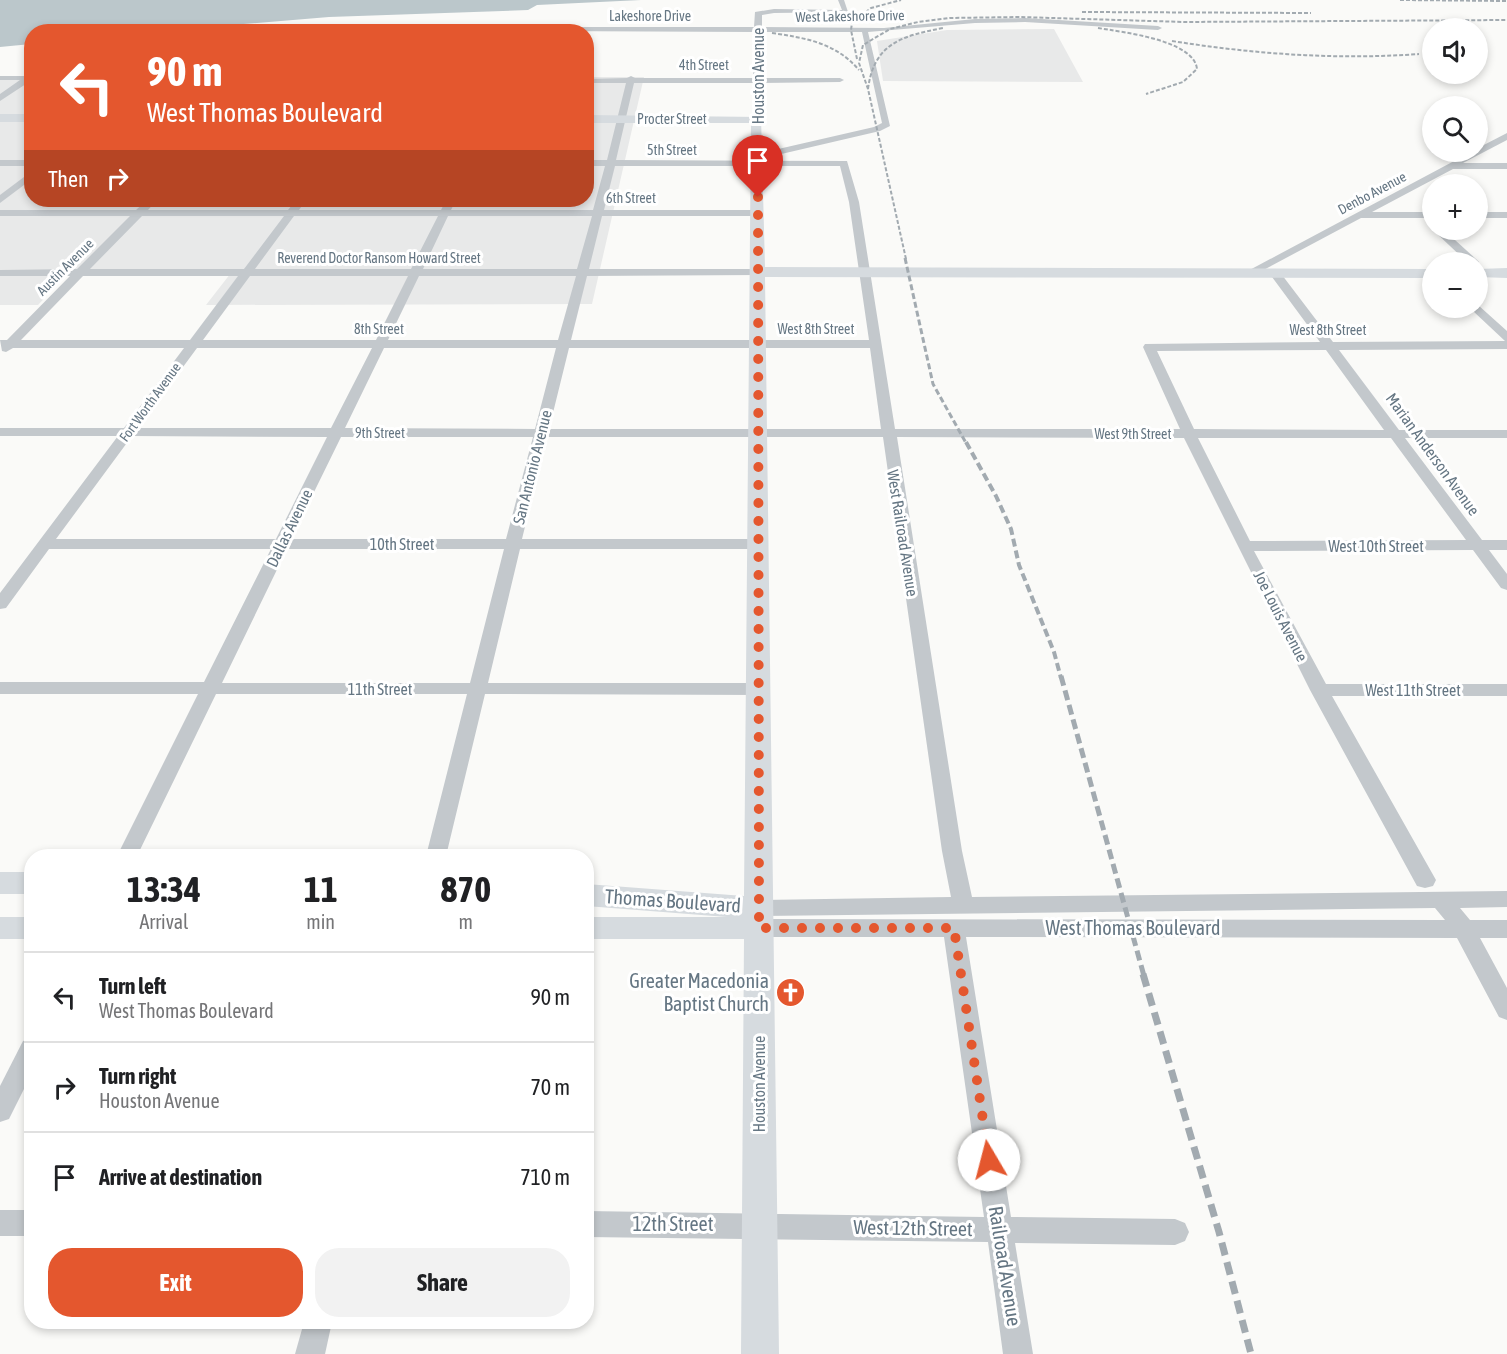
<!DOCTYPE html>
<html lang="en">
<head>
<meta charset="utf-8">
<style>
	:root { --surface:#fff; --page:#f2f2f2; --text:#202124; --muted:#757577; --line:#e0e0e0; --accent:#e4572e }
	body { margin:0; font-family:"Asap Condensed",sans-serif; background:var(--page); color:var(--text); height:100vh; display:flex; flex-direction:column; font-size:22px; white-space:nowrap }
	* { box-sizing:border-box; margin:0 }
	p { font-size:20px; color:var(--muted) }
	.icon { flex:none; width:33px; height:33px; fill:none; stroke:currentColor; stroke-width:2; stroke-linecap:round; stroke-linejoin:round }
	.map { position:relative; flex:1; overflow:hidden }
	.drawer { position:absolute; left:24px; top:849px; width:570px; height:480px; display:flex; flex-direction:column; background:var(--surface); border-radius:24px; box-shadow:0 3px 9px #0003 }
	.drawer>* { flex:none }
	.guide { position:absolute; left:24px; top:24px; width:570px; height:183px; border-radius:24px; box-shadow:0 3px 9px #0003; background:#e4572e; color:#fff; overflow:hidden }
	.tools { position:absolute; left:1422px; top:18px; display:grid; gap:12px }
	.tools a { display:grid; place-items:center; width:66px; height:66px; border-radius:50%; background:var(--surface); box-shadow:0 3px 9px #0003; font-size:30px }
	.pin { position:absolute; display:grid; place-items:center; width:51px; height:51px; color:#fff; margin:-62px -26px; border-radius:50% 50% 50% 0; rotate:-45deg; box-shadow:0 0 6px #0007 }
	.pin .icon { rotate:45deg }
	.me { position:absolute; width:66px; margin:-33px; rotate:352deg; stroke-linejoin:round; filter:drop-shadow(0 0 4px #0008) }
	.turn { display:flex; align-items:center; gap:21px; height:126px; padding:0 24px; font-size:27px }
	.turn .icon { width:78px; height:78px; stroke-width:2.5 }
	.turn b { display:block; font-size:42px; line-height:51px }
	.then { display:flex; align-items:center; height:57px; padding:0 24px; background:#0003; gap:12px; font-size:22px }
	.eta { display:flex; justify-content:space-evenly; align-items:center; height:102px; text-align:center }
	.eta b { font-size:36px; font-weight:700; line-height:42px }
	.cta { display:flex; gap:12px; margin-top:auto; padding:12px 24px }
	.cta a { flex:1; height:69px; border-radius:24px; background:var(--accent); color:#fff; font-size:24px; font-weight:700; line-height:69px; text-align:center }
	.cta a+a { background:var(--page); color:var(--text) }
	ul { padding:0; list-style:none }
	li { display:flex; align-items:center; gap:18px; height:90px; padding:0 24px; border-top:2px solid var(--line) }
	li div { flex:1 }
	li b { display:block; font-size:22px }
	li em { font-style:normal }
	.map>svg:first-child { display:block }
	.built { fill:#e8e9e9 }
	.water { fill:#bbc7cb }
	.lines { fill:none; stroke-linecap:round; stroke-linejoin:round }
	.minor { fill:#c3c8cc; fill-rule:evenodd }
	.major { fill:#d6dbdf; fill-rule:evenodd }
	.rail-far4 { stroke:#a2aab0; stroke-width:2; stroke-dasharray:4 2; stroke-linecap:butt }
	.rail-far3 { stroke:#a2aab0; stroke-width:3; stroke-dasharray:6 3; stroke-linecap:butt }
	.rail-far2 { stroke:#a2aab0; stroke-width:4; stroke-dasharray:8 4; stroke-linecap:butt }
	.rail-far1 { stroke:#a2aab0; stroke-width:5; stroke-dasharray:10 5; stroke-linecap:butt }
	.rail { stroke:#a2aab0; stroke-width:7; stroke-dasharray:13 7; stroke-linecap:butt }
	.route { stroke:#e4572e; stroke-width:10; stroke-dasharray:0 18 }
	.labels { text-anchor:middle; stroke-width:6; stroke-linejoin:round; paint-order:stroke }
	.far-street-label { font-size:14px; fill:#657683; stroke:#fff }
	.street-label { font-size:16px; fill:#657683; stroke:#fff }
	.near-street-label { font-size:20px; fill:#657683; stroke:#fff }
	.near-poi-label { font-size:20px; fill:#657683; stroke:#fff; text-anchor:end }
</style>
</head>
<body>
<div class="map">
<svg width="1507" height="1354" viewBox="0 0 1507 1354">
	<rect width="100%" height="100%" fill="#fafaf8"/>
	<g class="built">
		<polygon points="1054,29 1083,82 883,81 877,41 947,30"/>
		<polygon points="0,76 31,76 32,200 586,200 587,77 644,77 592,304 206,305 234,269 72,269 38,305 0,305"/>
	</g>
	<polygon class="water" points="0,0 641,0 537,5 528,10 329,17 146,32 32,32 31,44 0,47"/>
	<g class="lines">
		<g class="minor">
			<path d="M838,0H844L848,12L774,13L762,15V27L884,28L975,19L1025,18L1158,26L1162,28L1158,30L1025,22L975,23L868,32L890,126L880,131L760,159L755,156L757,154L874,127L882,123L862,32H762L761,78H840L844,80L840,82L761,83V119L757,122L753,119V83H634L616,160L847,161L859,202L895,429H1180L1143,347L1145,344L1320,342L1269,273L1275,270L1279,271L1333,342L1505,341L1473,311L1471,308H1478V305L1507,331V349L1339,350L1399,430H1507V438H1405L1482,540H1507V550H1489L1507,574V590L1501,588L1473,550L1254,551L1326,684H1507V696H1332L1436,880L1433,886L1425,888L1417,886L1310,690L1184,438L897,437L962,851L972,897L1507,891V907L1460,908L1470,920H1507V938H1480L1507,988V1020L1499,1017L1457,938L966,937L1011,1217L1175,1219L1185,1223L1189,1232L1185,1241L1175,1245L1015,1243L1033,1354H1003L988,1242L586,1237V1211L984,1217L944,937H759L751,934L748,928L751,922L759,919L1445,920L1435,908L759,916L751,914L748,908L751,902L759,900L951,897L942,851L883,437H547L522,539H759L767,544L759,549H520L488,683H759L765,685L768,689L765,693L759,695L485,694L446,856H426L467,694H216L137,856H117L198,694H0V682H204L271,549H49L6,608L0,609V593L118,436H0V428H124L184,348H13L6,352L2,351L0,340H7L70,276H0V270L77,269L130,216H0V210H136L147,200H157L148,210H288L296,200H306L299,210H441L446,200H456L451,210H593L605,166H586V160H607L626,83H586V79L627,78L631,76L635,78H753L754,32L542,31L539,27H754L755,12L774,9L842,10ZM615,166H840L849,202L869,340H571L587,276L759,275L765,272L759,269H589L602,216H758L763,213L758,210H604ZM142,216H284L244,269H90ZM294,216H438L411,269H255ZM448,216H592L577,269H423ZM83,276H238L190,340H21ZM250,276H408L376,340H203ZM419,276H576L558,340H388ZM197,348H372L331,428H138ZM384,348H556L535,429L345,428ZM569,348H870L881,429H549ZM1326,350L1384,430L1194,429L1157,351ZM132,436L327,437L276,539H56ZM341,437H533L506,539H291ZM1198,438H1391L1466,540L1250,541ZM287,549H504L470,683H222Z"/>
			<polygon points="233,27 273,30 276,32 207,32"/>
			<polygon points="508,30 513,30 513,32 505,32"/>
			<polygon points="0,76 30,76 32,80 0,101 0,94 20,80 0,80"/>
			<polygon points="1507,133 1507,140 1463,163 1507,163 1507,169 1453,169 1372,212 1432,212 1432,218 1361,218 1254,275 1250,276 1244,273 1471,152 1478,152 1478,148"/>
			<rect x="0" y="160" width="32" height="6"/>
			<polygon points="32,171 32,179 0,203 0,195"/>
			<rect x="1478" y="212" width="29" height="6"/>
			<polygon points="1433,230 1444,230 1477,260 1479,262 1478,264 1467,262"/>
			<polygon points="32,1038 32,1073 9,1119 0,1122 0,1086 23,1041"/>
			<rect x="0" y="1210" width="32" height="26"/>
			<polygon points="304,1322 332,1322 325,1354 295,1354"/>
		</g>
		<g class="major">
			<rect x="0" y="114" width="32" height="8"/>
			<polygon points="586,115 761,117 765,267 1432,269 1432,278 765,277 779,1354 741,1354 744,939 586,939 586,917 727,917 586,906 586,884 744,896 751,123 586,123"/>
			<polygon points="1507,268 1507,278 1478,277 1478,269"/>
			<rect x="0" y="872" width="32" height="22"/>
			<rect x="0" y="917" width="32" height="22"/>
		</g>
		<g class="rail-far4">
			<polyline points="1400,0 1507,1"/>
			<polyline points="1082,12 1311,13"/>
			<path d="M1098,28C1122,32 1194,40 1197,69L1183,82L1146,94"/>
			<path d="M772,33C806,38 836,43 859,70"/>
			<path d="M1172,41C1254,54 1336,60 1419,54"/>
			<polyline points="857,59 851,30 852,23 871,8 901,0"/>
			<path d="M868,89C874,43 902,36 943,28"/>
			<polyline points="906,259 868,89 859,63 863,45 890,29 918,22 950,18 1019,17 1184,22 1507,20"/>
		</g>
		<polyline class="rail-far3" points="905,258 933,384 966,443"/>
		<polyline class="rail-far2" points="966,442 996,496 1011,529 1019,565 1054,652 1061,678"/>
		<polyline class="rail-far1" points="1061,676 1144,976"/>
		<polyline class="rail" points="1143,974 1219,1232 1251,1354"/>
	</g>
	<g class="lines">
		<polyline class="route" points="758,197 759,928 954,928 989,1160"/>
	</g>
	<defs>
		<symbol id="church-disc" viewBox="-11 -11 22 22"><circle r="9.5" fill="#e4572e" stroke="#fff"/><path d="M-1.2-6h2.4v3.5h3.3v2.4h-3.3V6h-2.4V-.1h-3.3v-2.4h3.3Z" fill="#fff"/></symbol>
	</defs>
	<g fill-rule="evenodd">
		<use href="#church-disc" x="774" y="976" width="33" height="33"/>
	</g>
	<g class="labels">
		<g class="far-street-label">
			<text x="650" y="21">Lakeshore Drive</text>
			<text transform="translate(850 16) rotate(-1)" y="5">West Lakeshore Drive</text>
			<text x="704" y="70">4th Street</text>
			<text x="672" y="124">Procter Street</text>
			<text x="672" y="155">5th Street</text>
			<text transform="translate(1372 193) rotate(-28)" y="5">Denbo Avenue</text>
			<text x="631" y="203">6th Street</text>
			<text x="379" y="263">Reverend Doctor Ransom Howard Street</text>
			<text transform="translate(65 267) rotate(-45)" y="5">Austin Avenue</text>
			<text x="379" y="334">8th Street</text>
			<text x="816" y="334">West 8th Street</text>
			<text x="1328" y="335">West 8th Street</text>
			<text transform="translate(150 402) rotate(-54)" y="5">Fort Worth Avenue</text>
			<text x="380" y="438">9th Street</text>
			<text x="1133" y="439">West 9th Street</text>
		</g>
		<g class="street-label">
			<text transform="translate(758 76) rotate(-90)" y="6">Houston Avenue</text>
			<text transform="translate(1433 454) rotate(54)" y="6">Marian Anderson Avenue</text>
			<text transform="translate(532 467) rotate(-76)" y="6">San Antonio Avenue</text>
			<text transform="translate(289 528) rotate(-64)" y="6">Dallas Avenue</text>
			<text transform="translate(903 533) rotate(81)" y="6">West Railroad Avenue</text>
			<text x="402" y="550">10th Street</text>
			<text x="1376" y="552">West 10th Street</text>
			<text transform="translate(1281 616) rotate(63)" y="6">Joe Louis Avenue</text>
			<text x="380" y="695">11th Street</text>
			<text x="1413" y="696">West 11th Street</text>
			<text transform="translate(759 1084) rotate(-90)" y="6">Houston Avenue</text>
		</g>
		<g class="near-street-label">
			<text transform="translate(673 901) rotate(4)" y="7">Thomas Boulevard</text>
			<text x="1133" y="935">West Thomas Boulevard</text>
			<text x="673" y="1231">12th Street</text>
			<text transform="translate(913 1228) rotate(1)" y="7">West 12th Street</text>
			<text transform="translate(1005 1266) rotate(81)" y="7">Railroad Avenue</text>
		</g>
		<g class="near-poi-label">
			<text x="769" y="988">Greater Macedonia<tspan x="769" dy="23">Baptist Church</tspan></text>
		</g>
	</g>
</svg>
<div class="tools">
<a><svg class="icon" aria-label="sound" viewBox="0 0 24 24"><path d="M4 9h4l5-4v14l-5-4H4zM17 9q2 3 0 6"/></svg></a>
<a><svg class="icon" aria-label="search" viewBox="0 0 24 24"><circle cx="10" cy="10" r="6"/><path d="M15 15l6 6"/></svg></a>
<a>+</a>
<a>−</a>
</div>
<div class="pin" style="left:758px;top:197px;background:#d93025"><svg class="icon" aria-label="arrive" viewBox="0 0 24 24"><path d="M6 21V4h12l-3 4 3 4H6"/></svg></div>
<svg class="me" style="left:989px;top:1160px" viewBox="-20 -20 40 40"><circle r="19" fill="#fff"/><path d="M0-13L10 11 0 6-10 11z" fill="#e4572e"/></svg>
<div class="guide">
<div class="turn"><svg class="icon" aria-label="left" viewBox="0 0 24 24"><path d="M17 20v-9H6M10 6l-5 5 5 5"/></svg><div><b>90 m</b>West Thomas Boulevard</div></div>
<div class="then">Then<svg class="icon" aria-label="right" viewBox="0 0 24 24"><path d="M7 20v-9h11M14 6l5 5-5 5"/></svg></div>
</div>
<section class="drawer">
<div class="eta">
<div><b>13:34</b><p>Arrival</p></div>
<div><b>11</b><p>min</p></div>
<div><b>870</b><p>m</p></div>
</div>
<ul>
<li><svg class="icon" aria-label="left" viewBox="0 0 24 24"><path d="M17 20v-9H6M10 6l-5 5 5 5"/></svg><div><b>Turn left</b><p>West Thomas Boulevard</p></div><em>90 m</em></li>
<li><svg class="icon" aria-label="right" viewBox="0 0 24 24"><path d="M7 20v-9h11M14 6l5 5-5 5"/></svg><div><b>Turn right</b><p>Houston Avenue</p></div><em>70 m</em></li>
<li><svg class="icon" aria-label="arrive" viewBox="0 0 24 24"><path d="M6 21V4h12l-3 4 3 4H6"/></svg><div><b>Arrive at destination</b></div><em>710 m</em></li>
</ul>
<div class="cta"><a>Exit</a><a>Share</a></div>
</section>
</div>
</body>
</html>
